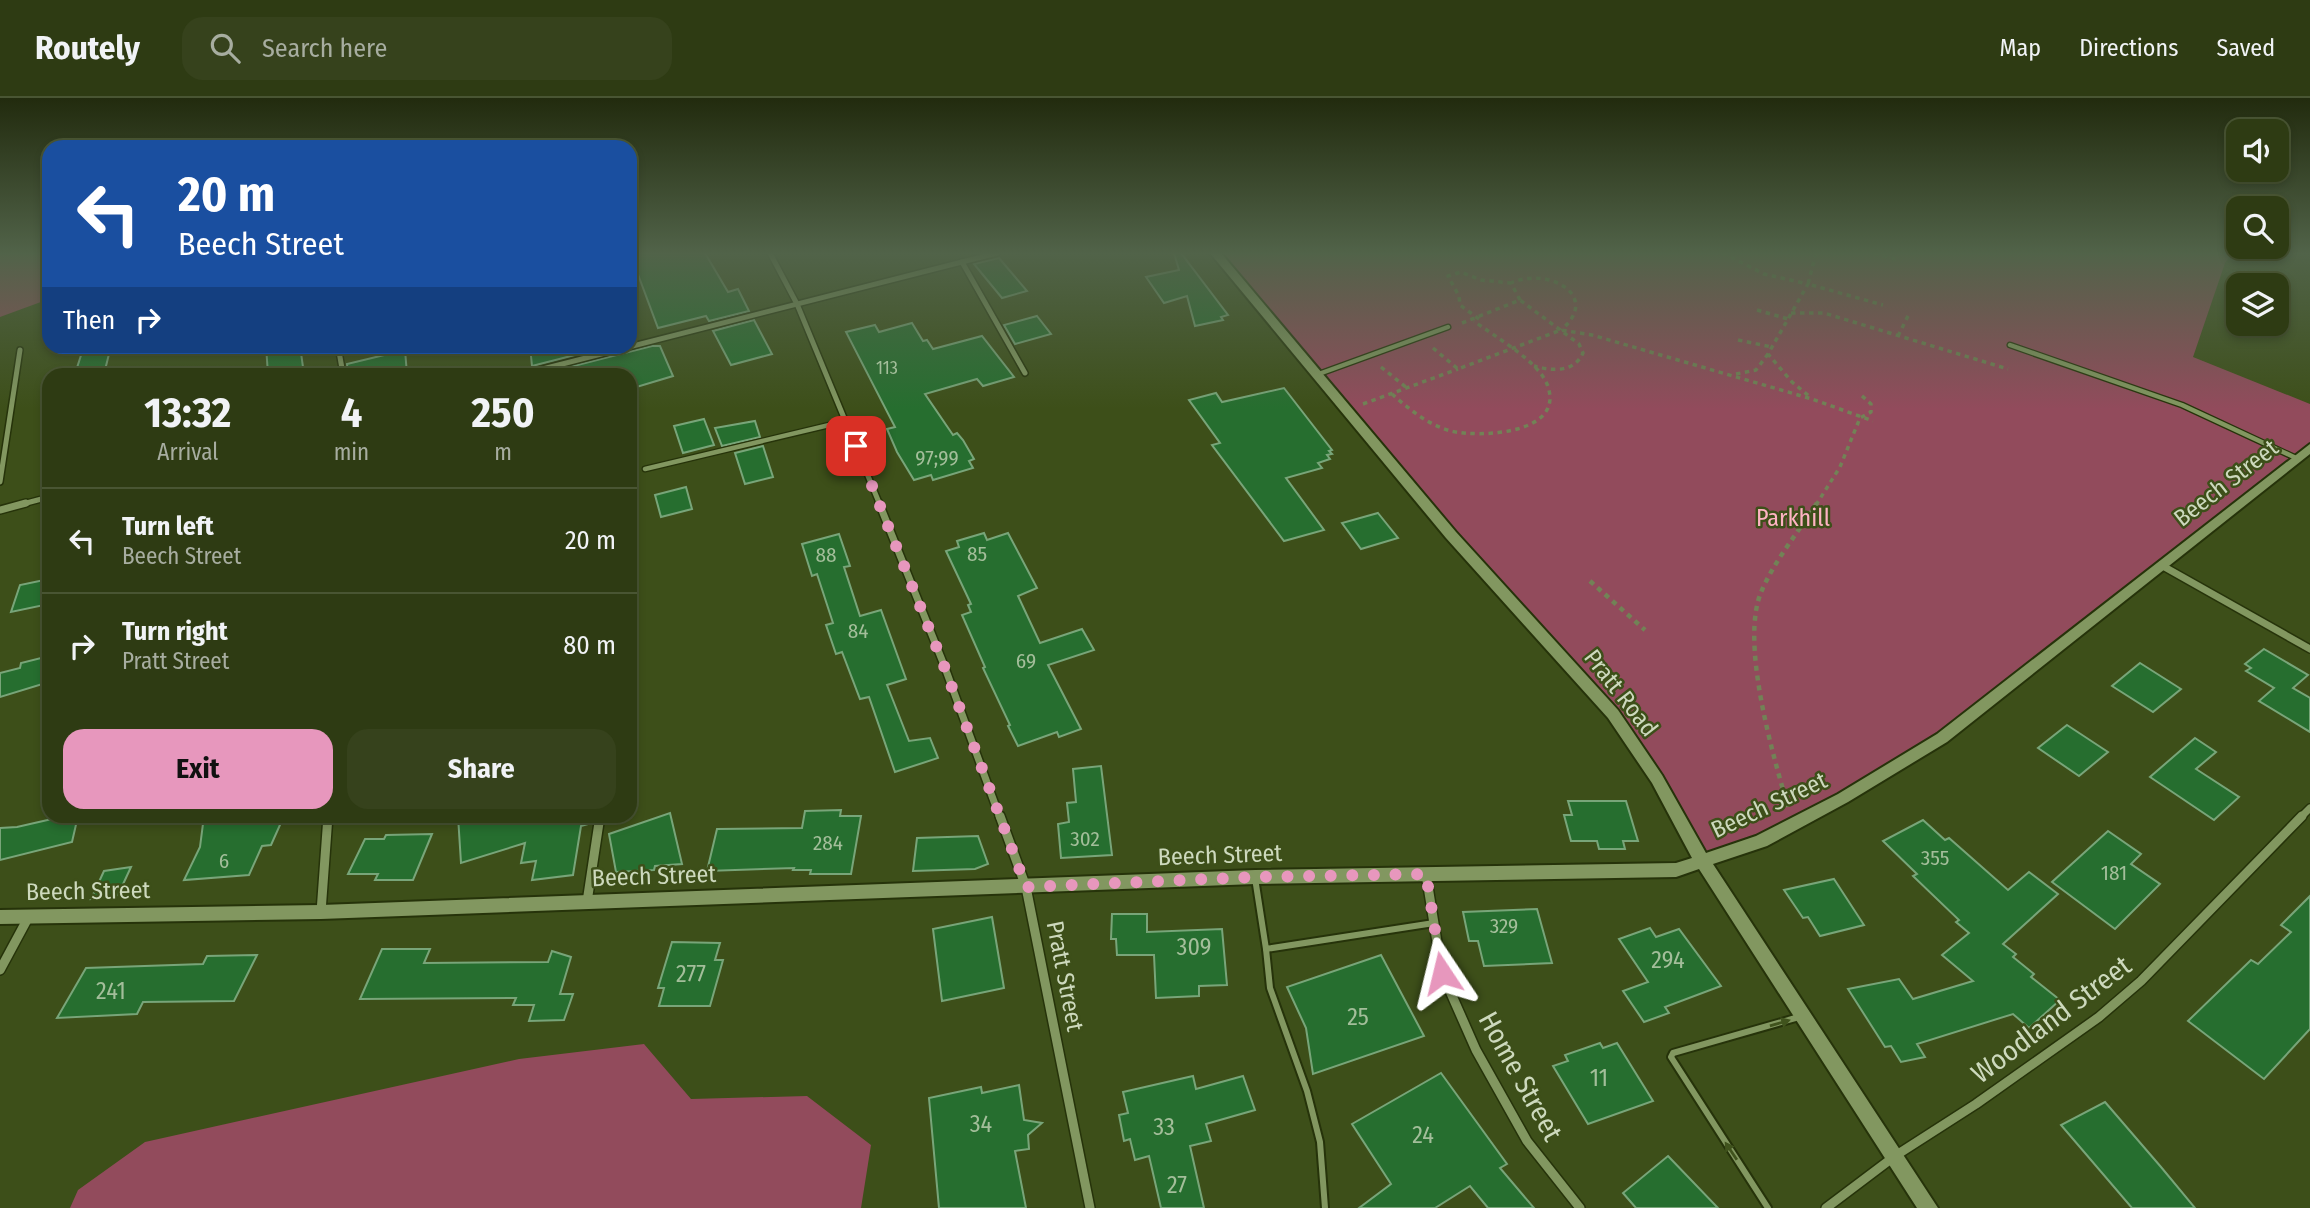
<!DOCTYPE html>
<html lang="en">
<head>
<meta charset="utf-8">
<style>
	:root { --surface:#2e3b13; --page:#36421c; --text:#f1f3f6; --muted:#a7ada0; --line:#495533; --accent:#e797bd }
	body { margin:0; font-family:"Fira Sans Condensed",sans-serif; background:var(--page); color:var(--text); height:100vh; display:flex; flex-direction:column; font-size:26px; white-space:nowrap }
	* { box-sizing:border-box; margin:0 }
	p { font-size:23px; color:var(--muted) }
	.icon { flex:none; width:38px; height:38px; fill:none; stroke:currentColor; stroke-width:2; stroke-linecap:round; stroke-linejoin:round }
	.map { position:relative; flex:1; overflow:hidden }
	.panel { position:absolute; left:42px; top:270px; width:595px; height:455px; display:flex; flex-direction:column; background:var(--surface); border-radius:21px; box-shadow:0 4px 10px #0003,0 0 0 2px var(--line) }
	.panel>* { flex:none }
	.banner { position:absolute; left:42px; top:42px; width:595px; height:214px; border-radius:21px; box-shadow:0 4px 10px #0003,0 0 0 2px var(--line); background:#1a4fa0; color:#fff; overflow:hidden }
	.fabs { position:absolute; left:2226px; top:21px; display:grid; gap:14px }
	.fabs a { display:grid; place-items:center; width:63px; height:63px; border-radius:14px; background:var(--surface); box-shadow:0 4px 10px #0003,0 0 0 2px var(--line); font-size:35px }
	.pin { position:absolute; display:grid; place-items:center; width:60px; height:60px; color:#fff; margin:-30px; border-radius:14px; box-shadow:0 4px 10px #0006 }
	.me { position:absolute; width:77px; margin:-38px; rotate:350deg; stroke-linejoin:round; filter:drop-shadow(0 0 5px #0008) }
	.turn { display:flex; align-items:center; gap:24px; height:147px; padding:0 21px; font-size:32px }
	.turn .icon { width:91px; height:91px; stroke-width:2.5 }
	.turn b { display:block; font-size:49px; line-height:60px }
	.then { display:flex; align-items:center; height:66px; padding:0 21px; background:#0003; gap:14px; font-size:26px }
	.eta { display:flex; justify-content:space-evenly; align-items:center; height:119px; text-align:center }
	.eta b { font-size:42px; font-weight:700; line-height:49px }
	.cta { display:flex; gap:14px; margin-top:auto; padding:14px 21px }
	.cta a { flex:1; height:80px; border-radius:21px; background:var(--accent); color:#111; font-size:28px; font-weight:700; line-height:80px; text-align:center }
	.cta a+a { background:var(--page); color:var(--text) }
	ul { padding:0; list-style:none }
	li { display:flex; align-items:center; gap:21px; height:105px; padding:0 21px; border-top:2px solid var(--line) }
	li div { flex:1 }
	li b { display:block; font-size:26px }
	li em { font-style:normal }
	header { display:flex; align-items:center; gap:42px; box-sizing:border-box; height:98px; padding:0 35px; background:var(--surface); border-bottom:2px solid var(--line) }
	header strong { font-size:33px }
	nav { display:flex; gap:38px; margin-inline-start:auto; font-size:24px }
	.search { width:490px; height:63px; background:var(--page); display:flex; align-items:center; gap:18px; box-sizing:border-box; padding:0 24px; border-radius:21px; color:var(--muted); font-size:26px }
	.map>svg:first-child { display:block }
	.green { fill:#924b5c }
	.building { fill:#266e2f; stroke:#78a579; stroke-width:2 }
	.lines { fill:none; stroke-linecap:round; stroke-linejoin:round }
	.lane-far1-casing { stroke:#26330a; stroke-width:7 }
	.lane-casing { stroke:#26330a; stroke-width:10 }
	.street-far2-casing { stroke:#26330a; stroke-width:8 }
	.street-far1-casing { stroke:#26330a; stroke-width:10 }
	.street-casing { stroke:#26330a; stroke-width:12 }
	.secondary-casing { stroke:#26330a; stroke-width:4 }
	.path-far1 { stroke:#728256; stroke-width:3.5; stroke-dasharray:4.5 4.5; stroke-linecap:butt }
	.path { stroke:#728256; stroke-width:4.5; stroke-dasharray:5 5; stroke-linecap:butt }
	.lane-far1 { stroke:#829760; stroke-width:4.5 }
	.lane { stroke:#829760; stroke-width:6 }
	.street-far2 { stroke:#829760; stroke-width:5 }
	.street-far1 { stroke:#829760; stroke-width:7 }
	.street { stroke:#829760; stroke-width:9 }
	.secondary { fill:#829760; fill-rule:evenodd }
	.oneway { fill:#40531d }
	.route { stroke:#e797bd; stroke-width:12; stroke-dasharray:0 21.6 }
	.labels { text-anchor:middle; stroke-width:5; stroke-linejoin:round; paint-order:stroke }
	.far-number-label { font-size:18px; fill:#a3be9a }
	.number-label { font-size:21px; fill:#a3be9a }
	.street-label { font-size:24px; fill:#cdd9bd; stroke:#3d4f19 }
	.park-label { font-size:24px; fill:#feb3c3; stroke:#3d4f19 }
	.near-number-label { font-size:24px; fill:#a3be9a }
	.near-street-label { font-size:28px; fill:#cdd9bd; stroke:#3d4f19 }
</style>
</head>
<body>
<header>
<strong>Routely</strong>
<div class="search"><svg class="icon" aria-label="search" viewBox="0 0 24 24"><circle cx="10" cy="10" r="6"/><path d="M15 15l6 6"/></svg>Search here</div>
<nav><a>Map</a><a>Directions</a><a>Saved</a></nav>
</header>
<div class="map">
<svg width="2310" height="1110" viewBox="0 0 2310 1110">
	<rect width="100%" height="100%" fill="#3d4f19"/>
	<g class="green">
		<polygon points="0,155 49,155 49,201 0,219"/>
		<polygon points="1215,155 2232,155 2225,165 2193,259 2310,306 2310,350 2017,583 1843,700 1703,764 1626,634"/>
		<polygon points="644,946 691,1001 807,998 871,1047 861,1110 70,1110 78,1092 145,1044 519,961"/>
	</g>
	<g class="building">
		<polygon points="630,155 705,155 728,194 738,191 749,213 709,223 706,218 658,230"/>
		<polygon points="1174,155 1181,155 1228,217 1221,219 1223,222 1195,228 1187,198 1164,205 1146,179 1179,172"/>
		<polygon points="999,160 1027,193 1002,200 974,166"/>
		<polygon points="1037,218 1051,236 1015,246 1004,227"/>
		<polygon points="754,222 772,256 731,267 713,233"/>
		<polygon points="912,225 923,243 927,242 933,251 982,238 1014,279 983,288 977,281 925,296 953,337 957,335 963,342 974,361 969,363 973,370 933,382 931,377 914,382 897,354 887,331 895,329 846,234 875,227 879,234"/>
		<polygon points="84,248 111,248 104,276 75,276"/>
		<polygon points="266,248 300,248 304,276 268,276"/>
		<polygon points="530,248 610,248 532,268"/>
		<polygon points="652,248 660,248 673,278 630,291 630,276 542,276"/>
		<polygon points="405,252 407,276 348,276 347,266"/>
		<polygon points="1284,290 1332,352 1329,353 1332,356 1327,357 1330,361 1318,365 1322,370 1286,380 1324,432 1284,443 1212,347 1220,345 1189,302 1216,295 1222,304"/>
		<polygon points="704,321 714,347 683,355 674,328"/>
		<polygon points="755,323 760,339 722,348 715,330"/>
		<polygon points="763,348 773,379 745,386 735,355"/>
		<polygon points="686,389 692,411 661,419 655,397"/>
		<polygon points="1378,415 1398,440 1361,451 1342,425"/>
		<polygon points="984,435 987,442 1008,435 1037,490 1018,498 1040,545 1082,531 1094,552 1048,567 1081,631 1059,639 1057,634 1018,648 1008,628 1010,627 983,570 985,569 962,517 971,514 968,507 971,506 946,453 959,449 957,443"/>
		<polygon points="839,436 850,468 844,469 860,518 881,512 906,581 887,587 909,643 930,640 938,660 895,674 869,599 860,601 842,554 836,556 826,527 833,525 817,476 812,478 802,446"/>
		<polygon points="49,481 49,506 11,514 20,487"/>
		<polygon points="2264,551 2308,577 2293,590 2310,600 2310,634 2259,603 2274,590 2246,573 2251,570 2245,566"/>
		<polygon points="49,558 49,584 0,599 0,575 20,570 21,565"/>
		<polygon points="2140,565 2181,591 2153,614 2112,588"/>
		<polygon points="2067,627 2108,654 2079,678 2038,650"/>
		<polygon points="2195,640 2216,654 2196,671 2239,699 2214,722 2150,679"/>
		<polygon points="1101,668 1112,757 1061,760 1058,726 1069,724 1067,705 1076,704 1073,671"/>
		<polygon points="1568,703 1626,703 1638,743 1623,743 1625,751 1599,751 1597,743 1571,743 1564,717 1572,717"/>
		<polygon points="841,712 840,718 861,718 851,776 810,776 811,772 793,772 794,770 707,773 717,731 802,730 805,713"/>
		<polygon points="670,715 682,766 655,768 654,772 616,774 609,736"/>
		<polygon points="65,718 78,718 72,744 0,762 0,730 17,729"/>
		<polygon points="204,718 284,718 271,747 262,748 249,777 184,782 200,749"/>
		<polygon points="458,718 535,718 535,721 586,718 588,726 581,728 573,777 532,782 536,763 521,765 525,745 461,765"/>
		<polygon points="1923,722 1945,742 1949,740 2008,792 2029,774 2058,796 2003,846 2016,856 2013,859 2034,876 2031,879 2060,902 2029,930 2013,916 1917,946 1925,959 1901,964 1891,948 1885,949 1848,891 1899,881 1913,901 1973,883 1942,857 1969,835 1956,824 1959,822 1913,778 1917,776 1883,743"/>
		<polygon points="2108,733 2141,756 2131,766 2160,786 2115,831 2052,784"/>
		<polygon points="432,736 413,782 375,782 378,776 348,776 365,741 384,741 386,737"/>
		<polygon points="978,738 988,766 975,771 913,773 917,740"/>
		<polygon points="131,769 118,797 91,801 104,773"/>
		<polygon points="1834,781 1864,827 1820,838 1808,819 1803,820 1784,792"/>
		<polygon points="2310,798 2310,931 2264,981 2188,923 2251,862 2258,866 2291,834 2281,827"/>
		<polygon points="1537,811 1552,865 1484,868 1478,843 1469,843 1463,814"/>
		<polygon points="1112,816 1147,816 1147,834 1222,831 1227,887 1199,888 1199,898 1156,900 1154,857 1117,857 1116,841 1111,841"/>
		<polygon points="992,819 1004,890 942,903 933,831"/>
		<polygon points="1650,830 1656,839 1679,831 1721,888 1665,909 1669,915 1644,924 1623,893 1648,884 1619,841"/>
		<polygon points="672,844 720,845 715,862 723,862 710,908 659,908 664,890 658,890"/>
		<polygon points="382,851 430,851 424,865 548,864 552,853 571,859 560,896 573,896 564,922 529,923 534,907 513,907 516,900 360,901"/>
		<polygon points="257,857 234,903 143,904 137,916 57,920 86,870 203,866 207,858"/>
		<polygon points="1381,857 1424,938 1313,976 1306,930 1287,889"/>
		<polygon points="1600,945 1603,950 1617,945 1653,1003 1588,1026 1553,968 1568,963 1565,957"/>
		<polygon points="1441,975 1507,1066 1500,1070 1534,1110 1488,1110 1470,1088 1435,1110 1359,1110 1391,1086 1352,1026"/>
		<polygon points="1193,978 1196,991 1243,978 1255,1012 1206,1026 1211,1043 1190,1048 1204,1110 1161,1110 1149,1058 1135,1062 1130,1041 1124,1043 1119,1017 1128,1015 1123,994"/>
		<polygon points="1019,987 1024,1022 1042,1025 1028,1037 1029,1051 1015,1053 1026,1110 939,1110 929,1000 981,989 982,995"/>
		<polygon points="2105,1004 2161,1069 2195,1110 2132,1110 2061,1027"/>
		<polygon points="1668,1058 1718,1110 1636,1110 1623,1095"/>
	</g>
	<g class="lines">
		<defs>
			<g id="lane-far1">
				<polyline points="2010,247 2182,307 2296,360"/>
				<polyline points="1316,277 1448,229"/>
				<polyline points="645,371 846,323"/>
			</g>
			<g id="lane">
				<polyline points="1255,780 1266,851 1434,825"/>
				<polyline points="1266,851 1270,890 1307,993 1320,1044 1325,1110"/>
				<polyline points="1768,1110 1671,959 1673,955 1799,919"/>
			</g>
			<g id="street-far2">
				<polyline points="770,155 797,206 880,407"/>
				<polyline points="962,164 1025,275"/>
				<polyline points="338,248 343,276"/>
				<polyline points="523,276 997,155"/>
				<polyline points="0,384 20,252"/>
				<polyline points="19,407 49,399"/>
			</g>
			<g id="street-far1">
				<polyline points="879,405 944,567 1000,720"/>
				<polyline points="0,412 26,405"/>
				<polyline points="2161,467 2310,551"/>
				<polyline points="2300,720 2310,710"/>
			</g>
			<g id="street">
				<polyline points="1000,718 1026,789 1090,1110"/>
				<polyline points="1426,776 1442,875 1476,952 1527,1043 1580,1110"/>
				<polyline points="587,804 600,718"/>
				<polyline points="321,814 328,718"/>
				<polyline points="0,872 28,820"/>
				<polyline points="1826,1110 1895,1058 1976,1006 2099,919 2141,883 2302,718"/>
			</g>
			<polygon id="secondary" points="1210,155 1221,155 1456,434 1618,612 1662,677 1706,755 1756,738 1838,696 1937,636 2310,346 2310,356 1947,644 1848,704 1767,748 1713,766 1938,1110 1917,1110 1699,771 1676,779 1255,786 321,821 0,826 0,812 321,807 1255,772 1676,765 1692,760 1652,685 1608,620 1446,440"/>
		</defs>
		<use href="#lane-far1" class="lane-far1-casing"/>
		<use href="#lane" class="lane-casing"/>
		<use href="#street-far2" class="street-far2-casing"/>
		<use href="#street-far1" class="street-far1-casing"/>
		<use href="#street" class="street-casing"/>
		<use href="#secondary" class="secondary-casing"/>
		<g class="path-far1">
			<polyline points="1723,155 1764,176 1808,186 1768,256 1792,284 1809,298"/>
			<polyline points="1816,155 1808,186 1883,207"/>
			<polyline points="1874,155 1899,162"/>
			<path d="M1520,202L1511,185C1548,168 1602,198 1561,232"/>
			<polyline points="1757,212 1788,221"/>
			<polyline points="1791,215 1824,215 2008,271"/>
			<polyline points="1479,221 1460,207 1459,198 1448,178 1461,174 1481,182 1511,185"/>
			<path d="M1462,225L1520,202L1579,246L1583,255C1574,275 1552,273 1534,268"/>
			<polyline points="1898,238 1909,216"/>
			<polyline points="1738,242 1772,249"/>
			<polyline points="1433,250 1458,271 1561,232 1592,237 1812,301 1873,323"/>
			<polyline points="1381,269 1407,290"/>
			<polyline points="1736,276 1756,272 1768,256"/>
			<path d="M1392,296C1409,311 1428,327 1451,333C1481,340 1567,336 1547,286C1537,262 1495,239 1474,223"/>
			<polyline points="1363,306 1458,271"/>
			<polyline points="1816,407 1840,369 1860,320 1871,314 1871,306 1861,297"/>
		</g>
		<g class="path">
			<polyline points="1590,483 1645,532"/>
			<path d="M1788,709C1773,657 1739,542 1762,492C1775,462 1799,433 1817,405"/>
		</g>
		<use href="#lane-far1" class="lane-far1"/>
		<use href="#lane" class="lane"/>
		<use href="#street-far2" class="street-far2"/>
		<use href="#street-far1" class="street-far1"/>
		<use href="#street" class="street"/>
		<use href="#secondary" class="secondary"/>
	</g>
	<defs><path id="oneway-solid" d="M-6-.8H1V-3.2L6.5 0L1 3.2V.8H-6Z" transform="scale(1.75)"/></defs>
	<g class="oneway">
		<use href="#oneway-solid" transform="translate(1780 925) rotate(-16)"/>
		<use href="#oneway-solid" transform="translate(1731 1053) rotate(-124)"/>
	</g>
	<linearGradient id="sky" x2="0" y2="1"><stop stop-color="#222b0e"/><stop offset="0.5" stop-color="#516349"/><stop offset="1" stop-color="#516349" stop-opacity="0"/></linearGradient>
	<rect width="2310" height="311" fill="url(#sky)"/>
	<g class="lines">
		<polyline class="route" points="856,348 944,568 1026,789 1255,779 1426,776 1442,875"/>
	</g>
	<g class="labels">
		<g class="far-number-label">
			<text x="887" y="276">113</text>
		</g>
		<g class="number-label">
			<text x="937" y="367">97;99</text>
			<text x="977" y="463">85</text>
			<text x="826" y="464">88</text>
			<text x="858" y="540">84</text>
			<text x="1026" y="570">69</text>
			<text x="1085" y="748">302</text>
			<text x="828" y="752">284</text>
			<text x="1935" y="767">355</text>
			<text x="224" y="770">6</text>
			<text x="2114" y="782">181</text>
			<text x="1504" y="835">329</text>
		</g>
		<g class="street-label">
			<text transform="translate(2226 385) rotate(-38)" y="8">Beech Street</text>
			<text transform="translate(1621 595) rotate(52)" y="8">Pratt Road</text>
			<text transform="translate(1769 707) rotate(-25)" y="8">Beech Street</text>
			<text transform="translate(1220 757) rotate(-2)" y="8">Beech Street</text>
			<text transform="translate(654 778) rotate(-2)" y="8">Beech Street</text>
			<text transform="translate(88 793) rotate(-1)" y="8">Beech Street</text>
			<text transform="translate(1065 878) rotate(79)" y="8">Pratt Street</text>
		</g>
		<g class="park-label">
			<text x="1793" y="428">Parkhill</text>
		</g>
		<g class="near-number-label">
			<text x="1194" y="857">309</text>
			<text x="1668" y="870">294</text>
			<text x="691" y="884">277</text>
			<text x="111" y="901">241</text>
			<text x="1358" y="927">25</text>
			<text x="1599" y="988">11</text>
			<text x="981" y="1034">34</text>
			<text x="1164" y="1037">33</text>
			<text x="1423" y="1045">24</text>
			<text x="1177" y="1095">27</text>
		</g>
		<g class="near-street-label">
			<text transform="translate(2051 921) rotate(-37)" y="10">Woodland Street</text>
			<text transform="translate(1521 978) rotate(61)" y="10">Home Street</text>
		</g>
	</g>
</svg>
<div class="fabs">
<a><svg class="icon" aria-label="sound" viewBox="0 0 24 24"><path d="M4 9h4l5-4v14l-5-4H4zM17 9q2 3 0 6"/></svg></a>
<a><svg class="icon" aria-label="search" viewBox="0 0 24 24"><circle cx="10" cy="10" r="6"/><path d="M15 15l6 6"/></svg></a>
<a><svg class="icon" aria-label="layers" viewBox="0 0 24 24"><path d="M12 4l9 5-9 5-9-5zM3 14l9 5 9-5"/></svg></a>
</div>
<div class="pin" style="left:856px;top:348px;background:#d93025"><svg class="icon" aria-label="arrive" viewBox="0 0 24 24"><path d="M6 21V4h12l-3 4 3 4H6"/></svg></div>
<svg class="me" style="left:1442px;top:875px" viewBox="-20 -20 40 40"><path d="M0-17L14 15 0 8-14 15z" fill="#e797bd" stroke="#fff" stroke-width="4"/></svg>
<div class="banner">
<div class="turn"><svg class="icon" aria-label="left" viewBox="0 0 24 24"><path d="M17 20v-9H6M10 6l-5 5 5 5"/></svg><div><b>20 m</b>Beech Street</div></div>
<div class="then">Then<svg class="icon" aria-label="right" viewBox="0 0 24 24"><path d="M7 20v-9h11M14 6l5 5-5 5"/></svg></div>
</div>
<section class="panel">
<div class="eta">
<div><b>13:32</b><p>Arrival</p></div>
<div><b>4</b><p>min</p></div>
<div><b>250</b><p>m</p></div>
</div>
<ul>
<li><svg class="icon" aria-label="left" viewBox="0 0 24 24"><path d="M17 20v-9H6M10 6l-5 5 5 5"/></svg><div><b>Turn left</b><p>Beech Street</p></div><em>20 m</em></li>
<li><svg class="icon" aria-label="right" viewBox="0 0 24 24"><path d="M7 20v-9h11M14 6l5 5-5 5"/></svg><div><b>Turn right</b><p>Pratt Street</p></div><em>80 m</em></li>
</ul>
<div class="cta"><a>Exit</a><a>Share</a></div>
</section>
</div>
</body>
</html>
